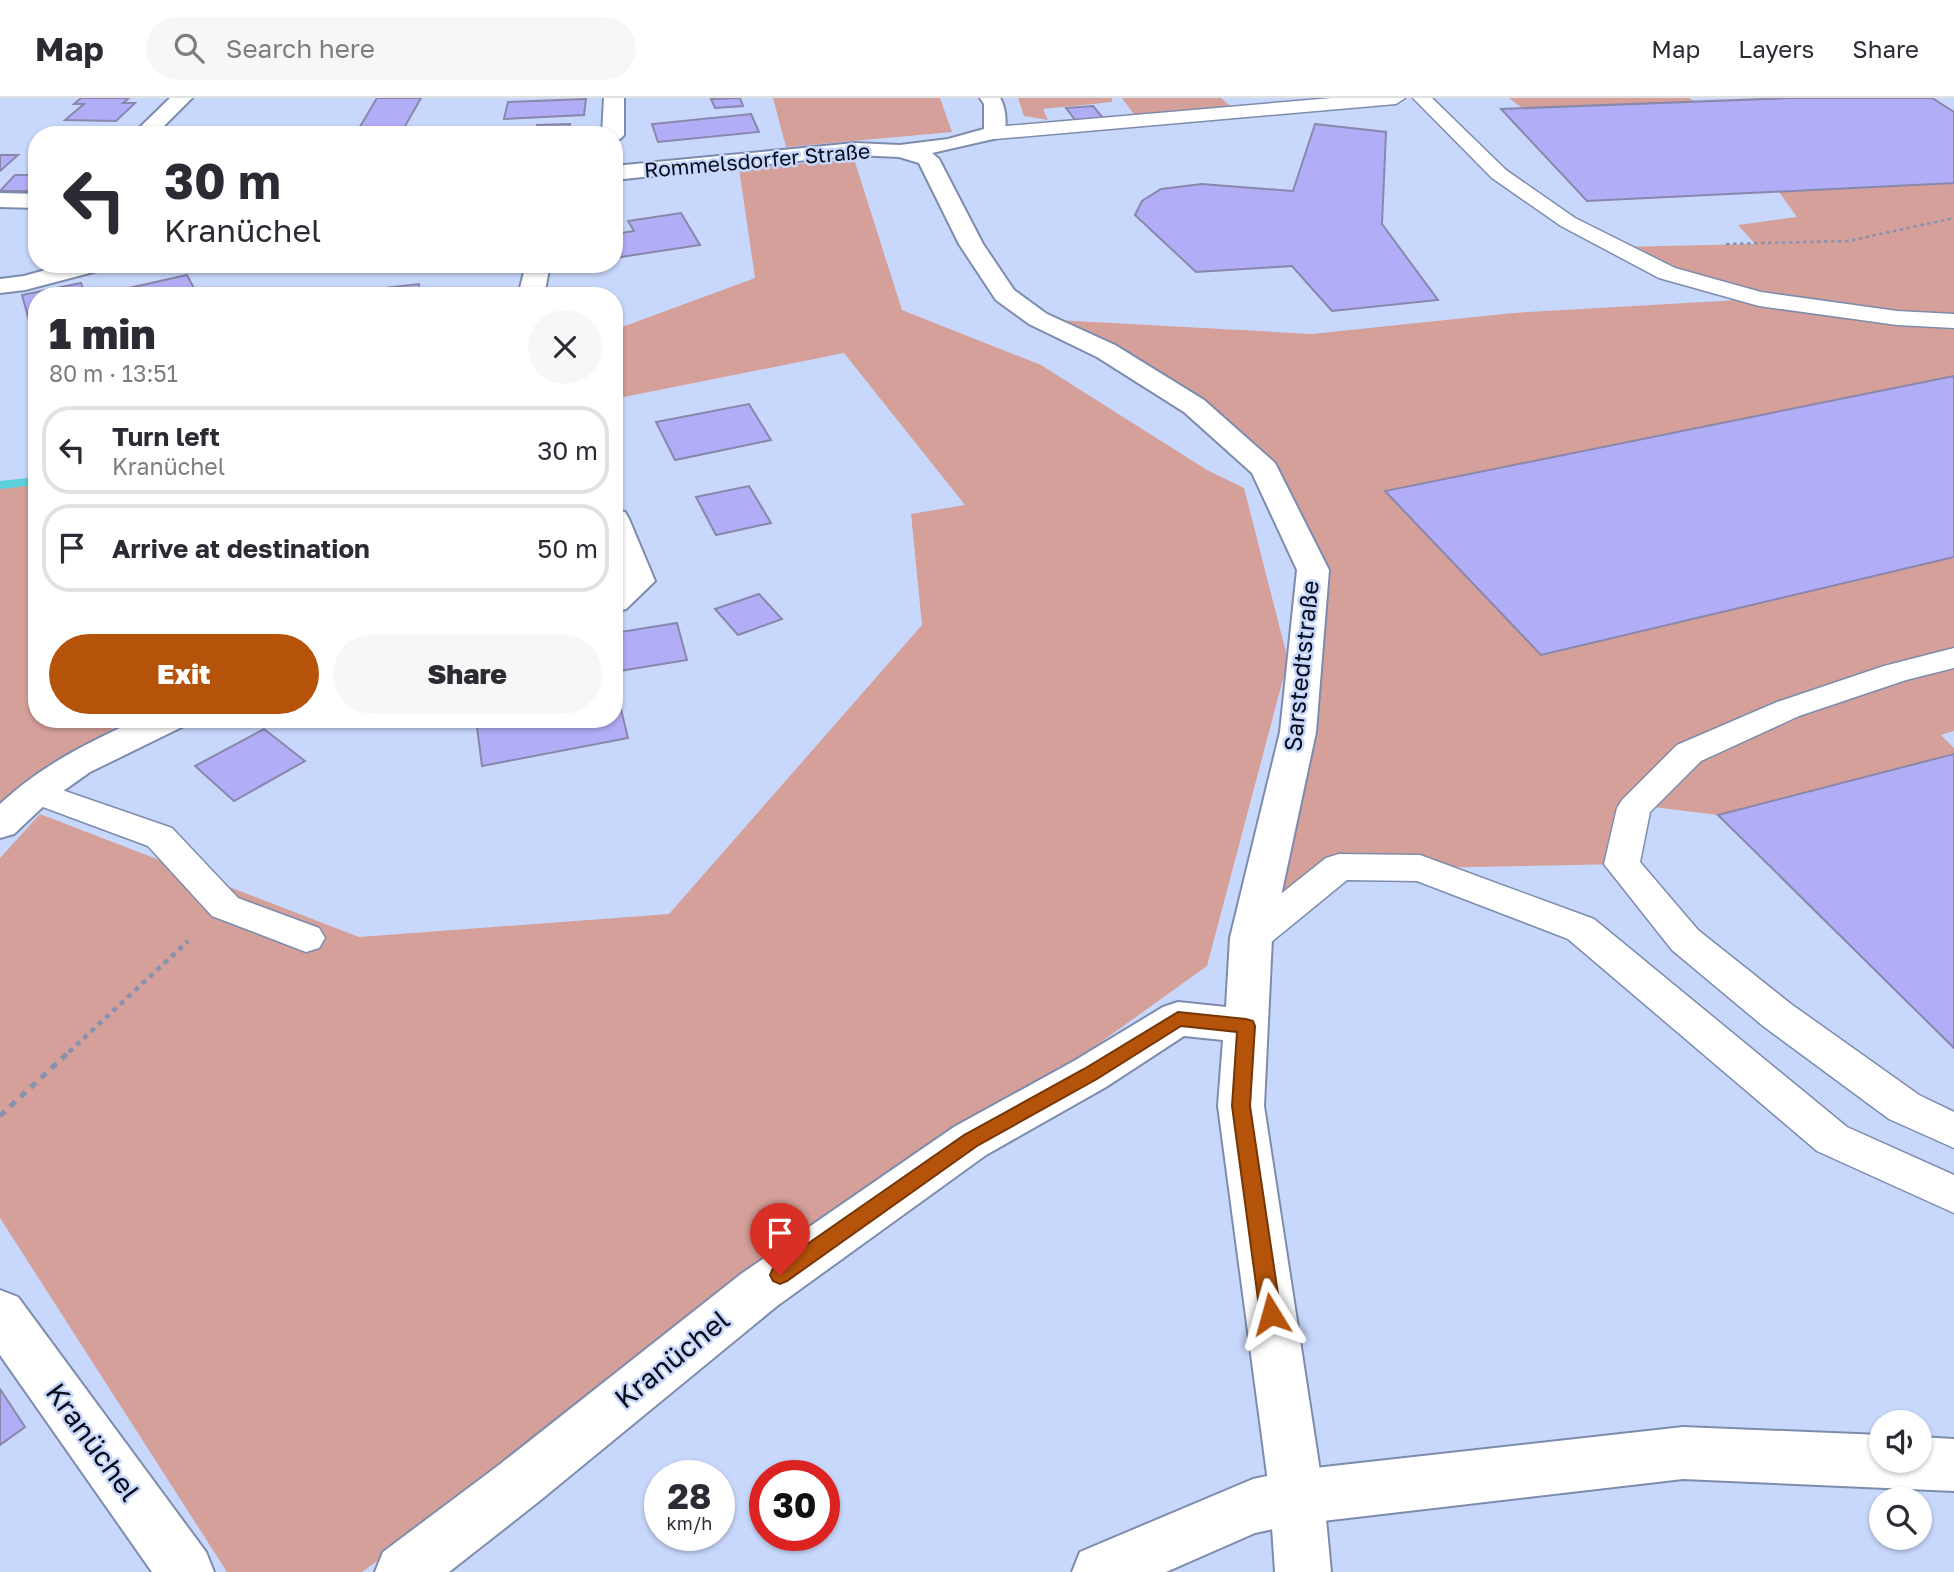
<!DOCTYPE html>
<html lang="en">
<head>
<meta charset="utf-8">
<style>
	:root { --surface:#fff; --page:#f7f7f7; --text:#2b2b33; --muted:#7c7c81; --line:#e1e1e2; --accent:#b45309 }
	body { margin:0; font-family:"Golos Text",sans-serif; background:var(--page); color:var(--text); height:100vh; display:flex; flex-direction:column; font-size:26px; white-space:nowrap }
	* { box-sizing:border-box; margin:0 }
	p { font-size:23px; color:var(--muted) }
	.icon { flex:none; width:38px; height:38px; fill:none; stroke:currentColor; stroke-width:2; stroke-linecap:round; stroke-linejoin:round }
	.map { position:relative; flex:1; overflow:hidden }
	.panel { position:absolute; left:28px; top:189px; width:595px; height:441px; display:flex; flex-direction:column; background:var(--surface); border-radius:28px; box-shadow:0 2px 5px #0004 }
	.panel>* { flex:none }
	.guide { position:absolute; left:28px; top:28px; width:595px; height:147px; border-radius:28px; box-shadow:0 2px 5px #0004; background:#fff; color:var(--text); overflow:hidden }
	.tools { position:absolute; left:1869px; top:1312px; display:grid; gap:14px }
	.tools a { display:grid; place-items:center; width:63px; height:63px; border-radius:50%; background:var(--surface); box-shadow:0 2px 5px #0004; font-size:35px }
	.speed { position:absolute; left:644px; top:1362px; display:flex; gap:14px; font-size:35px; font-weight:700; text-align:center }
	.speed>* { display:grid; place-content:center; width:91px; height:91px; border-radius:50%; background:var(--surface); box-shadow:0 2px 5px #0004; line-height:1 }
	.speed small { font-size:18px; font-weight:400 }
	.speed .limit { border:10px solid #d22; background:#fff; color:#111 }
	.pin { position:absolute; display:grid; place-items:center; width:60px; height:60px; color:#fff; margin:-72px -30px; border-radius:50% 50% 50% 0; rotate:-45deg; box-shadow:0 0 7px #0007 }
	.pin .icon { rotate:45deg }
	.me { position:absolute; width:77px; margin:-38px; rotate:352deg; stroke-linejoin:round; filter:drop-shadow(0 0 5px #0008) }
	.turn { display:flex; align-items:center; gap:24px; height:147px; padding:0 21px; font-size:32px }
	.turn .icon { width:91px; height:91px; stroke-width:2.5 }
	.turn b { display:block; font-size:49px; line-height:60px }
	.round { display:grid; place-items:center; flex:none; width:74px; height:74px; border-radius:37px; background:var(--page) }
	.summary { display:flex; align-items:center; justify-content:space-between; height:119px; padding:0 21px }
	h1 { font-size:42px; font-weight:800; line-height:52px }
	.cta { display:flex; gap:14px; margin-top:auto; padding:14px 21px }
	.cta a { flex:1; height:80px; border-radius:42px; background:var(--accent); color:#fff; font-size:28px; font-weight:800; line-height:80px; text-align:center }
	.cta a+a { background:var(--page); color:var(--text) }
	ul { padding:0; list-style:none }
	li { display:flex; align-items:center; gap:21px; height:88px; margin:0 14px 10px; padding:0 7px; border:4px solid var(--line); border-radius:28px }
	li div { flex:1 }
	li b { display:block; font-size:26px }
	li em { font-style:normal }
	header { display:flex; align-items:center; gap:42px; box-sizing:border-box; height:98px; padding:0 35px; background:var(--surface); border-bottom:2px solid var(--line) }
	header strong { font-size:33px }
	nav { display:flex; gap:38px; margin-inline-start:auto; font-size:24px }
	.search { width:490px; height:63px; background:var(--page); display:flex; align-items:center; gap:18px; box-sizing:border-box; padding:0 24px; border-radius:38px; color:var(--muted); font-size:26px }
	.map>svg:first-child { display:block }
	.green { fill:#d5a099 }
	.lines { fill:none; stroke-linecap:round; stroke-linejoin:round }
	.stream { fill:#5ccfdd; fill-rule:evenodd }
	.building { fill:#b2adf7; stroke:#8987ab; stroke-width:2 }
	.lane-casing { stroke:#7d8cad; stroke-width:3 }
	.street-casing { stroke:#7d8cad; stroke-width:4 }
	.secondary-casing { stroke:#7d8cad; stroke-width:4 }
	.path-far2 { stroke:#8692ae; stroke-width:2.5; stroke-dasharray:3.5 3.5; stroke-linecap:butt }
	.path-far1 { stroke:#8692ae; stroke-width:4.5; stroke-dasharray:5 5; stroke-linecap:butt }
	.path { stroke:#8692ae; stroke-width:5; stroke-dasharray:7 7; stroke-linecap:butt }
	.lane { fill:#fff; fill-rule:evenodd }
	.street { fill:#fff; fill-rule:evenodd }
	.secondary { fill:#fff; fill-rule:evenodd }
	.route { fill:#b45309; stroke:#753606; stroke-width:2 }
	.labels { text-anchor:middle; stroke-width:5; stroke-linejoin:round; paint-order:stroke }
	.far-street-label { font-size:21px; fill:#070c18; stroke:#c8d8fc }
	.street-label { font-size:24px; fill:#070c18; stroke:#c8d8fc }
	.near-street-label { font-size:28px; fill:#070c18; stroke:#c8d8fc }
</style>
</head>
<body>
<header>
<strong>Map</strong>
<div class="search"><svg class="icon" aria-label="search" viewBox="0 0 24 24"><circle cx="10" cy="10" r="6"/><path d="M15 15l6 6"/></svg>Search here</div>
<nav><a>Map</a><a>Layers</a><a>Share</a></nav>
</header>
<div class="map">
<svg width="1954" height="1474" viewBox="0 0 1954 1474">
	<rect width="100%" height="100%" fill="#c8d8fc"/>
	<g class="green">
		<polygon points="773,0 940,0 952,34 786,49"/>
		<polygon points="1018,0 1112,0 1112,4 1043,11 1048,22 1024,18"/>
		<polygon points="1122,0 1221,0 1237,14 1139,23"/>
		<polygon points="1509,0 1689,0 1694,3 1522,10"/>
		<polygon points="854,61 902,212 1041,267 1207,372 1244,390 1288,562 1207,868 362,1474 227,1474 0,1120 0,760 40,716 359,839 669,816 922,527 911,416 965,407 844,255 614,301 614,232 755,180 739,71"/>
		<polygon points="1954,85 1954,278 1385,394 1542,557 1954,459 1954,633 1941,637 1954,650 1954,656 1718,717 1637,707 1622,766 1420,770 1339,769 1251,840 1313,472 1265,371 1194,308 1039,221 1312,236 1513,215 1756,201 1617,149 1755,146 1738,127 1797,119 1779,94"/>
		<polygon points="37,379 37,621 126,621 0,709 0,385"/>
	</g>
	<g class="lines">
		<polygon class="stream" points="37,379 37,387 0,391 0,383"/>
	</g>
	<g class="building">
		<polygon points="81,0 129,0 123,5 135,5 116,23 65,22 84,6 74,6"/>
		<polygon points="377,0 421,0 400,37 355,37"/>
		<polygon points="740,0 743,8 715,10 711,1"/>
		<polygon points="1790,0 1932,0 1954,14 1954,85 1587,103 1501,11"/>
		<polygon points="586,1 584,17 504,21 508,4"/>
		<polygon points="1093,8 1103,20 1076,23 1066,10"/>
		<polygon points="751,16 759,34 658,44 652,26"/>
		<polygon points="570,26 569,37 536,37 537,27"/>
		<polygon points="1315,26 1386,34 1382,126 1438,202 1332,213 1292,168 1196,174 1135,117 1142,103 1161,91 1202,86 1293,93"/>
		<polygon points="251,32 286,33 283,37 245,37"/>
		<polygon points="0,57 18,57 0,73"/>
		<polygon points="15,77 37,77 37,93 0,93"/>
		<polygon points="681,115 700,147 614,160 614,136 634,133 628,123"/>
		<polygon points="441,166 492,166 492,170 441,174"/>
		<polygon points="187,177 197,196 143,198 138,188"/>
		<polygon points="81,185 86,198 37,198 37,220 29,222 22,197"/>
		<polygon points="419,186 420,198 376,198 376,191"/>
		<polygon points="138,188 143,198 92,198"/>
		<polygon points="1954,278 1954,459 1541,557 1385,393"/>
		<polygon points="749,306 771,342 675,362 656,324"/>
		<polygon points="749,388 771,425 716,437 696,399"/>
		<polygon points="759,496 782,521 738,537 715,511"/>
		<polygon points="677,525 687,562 619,573 614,535"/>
		<polygon points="614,583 628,640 482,668 476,621 614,621"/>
		<polygon points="264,631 305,663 234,703 195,668"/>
		<polygon points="1954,656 1954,950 1718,717"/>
		<polygon points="0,1291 25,1329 0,1347"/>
	</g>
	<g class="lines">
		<defs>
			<g id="lane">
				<polygon points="1332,0 1405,0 1396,6 995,41 985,35 995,29"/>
				<polygon points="1413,0 1432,0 1506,72 1575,120 1675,170 1761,194 1897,213 1954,216 1954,230 1897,227 1759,208 1659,180 1561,128 1492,80"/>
				<polygon points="1954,550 1954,570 1906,582 1799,618 1701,663 1650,714 1640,764 1698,832 1791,906 1919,997 1954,1014 1954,1050 1889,1021 1763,928 1672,852 1604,766 1617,710 1622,702 1677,647 1777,604 1884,568"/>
				<polygon points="36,683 172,730 238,800 319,830 325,840 319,850 306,854 212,818 148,748 24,702 19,694 24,686"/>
				<polygon points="1339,756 1420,757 1594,821 1847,1029 1954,1077 1954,1115 1817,1053 1568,841 1417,783 1347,782 1264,850 1251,854 1238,850 1232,840 1238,830 1326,760"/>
			</g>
			<g id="street">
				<polygon points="170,0 192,0 155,37 132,37"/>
				<polygon points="604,0 624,0 624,37 620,41 614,43 614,37 602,37"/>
				<path d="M980,0H1000C1006,9 1008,30 1002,39L932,55L939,61L983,146L1014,192L1047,216L1115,247L1204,302L1275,365L1329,472L1316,634L1272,840L1264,1008L1324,1399L1331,1474H1275L1270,1399L1218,1008L1223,942L1184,938L1106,989L986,1057L777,1208L537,1405L449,1474H375L383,1454L499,1367L741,1176L954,1029L1074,963L1163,909L1178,904L1226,909L1230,840L1280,634L1297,472L1252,375L1184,314L1097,259L1029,226L996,202L959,146L919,65L899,59L855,57L614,82V68L855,45L900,47L948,41L984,31V6Z"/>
				<polygon points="0,95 37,96 37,110 0,109"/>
				<polygon points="67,166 108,166 105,171 25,192 0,195 0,181 24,178"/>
				<polygon points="526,166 550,166 544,198 518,198"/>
				<polygon points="614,412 625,414 629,421 655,483 626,511 614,514 614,487 622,481 614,461"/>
				<path d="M139,621H187L182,629L90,674L49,703L14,736L0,740V706C45,665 84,647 139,621Z"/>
				<polygon points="0,1192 18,1199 206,1454 214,1474 152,1474 0,1257"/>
			</g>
			<polygon id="secondary" points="1683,1329 1881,1337 1881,1363 1920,1363 1920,1339 1954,1341 1954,1393 1683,1381 1297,1426 1255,1435 1166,1474 1072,1474 1080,1454 1253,1381 1297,1372"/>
		</defs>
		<use href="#lane" class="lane-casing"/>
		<use href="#street" class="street-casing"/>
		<use href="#secondary" class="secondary-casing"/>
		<polyline class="path-far2" points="1726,146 1848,143 1954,120"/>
		<polyline class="path-far1" points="69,954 188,843"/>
		<polyline class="path" points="0,1018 71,952"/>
		<use href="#lane" class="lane"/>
		<use href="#street" class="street"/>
		<use href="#secondary" class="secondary"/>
	</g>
	<polygon class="route" points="1178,914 1246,921 1253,923 1255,928 1250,1008 1281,1216 1278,1223 1271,1226 1263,1223 1260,1216 1232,1008 1237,934 1181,928 1097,981 977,1048 787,1183 780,1186 773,1183 770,1177 773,1170 964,1037 1084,971"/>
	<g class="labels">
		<g class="far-street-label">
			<text transform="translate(757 63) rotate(-5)" y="7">Rommelsdorfer Straße</text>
		</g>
		<g class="street-label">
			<text transform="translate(1302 568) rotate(-84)" y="8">Sarstedtstraße</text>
		</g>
		<g class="near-street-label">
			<text transform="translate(672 1261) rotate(-39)" y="10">Kranüchel</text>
			<text transform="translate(93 1344) rotate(54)" y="10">Kranüchel</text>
		</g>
	</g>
</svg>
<div class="tools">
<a><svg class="icon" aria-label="sound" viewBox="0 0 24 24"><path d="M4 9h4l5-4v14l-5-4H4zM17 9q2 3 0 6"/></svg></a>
<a><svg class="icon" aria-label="search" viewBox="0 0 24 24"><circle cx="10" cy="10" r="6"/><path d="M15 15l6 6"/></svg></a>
</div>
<div class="speed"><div>28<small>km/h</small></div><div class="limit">30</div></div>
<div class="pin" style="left:780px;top:1177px;background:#d93025"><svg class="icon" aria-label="arrive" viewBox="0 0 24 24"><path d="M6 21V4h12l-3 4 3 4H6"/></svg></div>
<svg class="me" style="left:1271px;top:1216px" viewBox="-20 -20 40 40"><path d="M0-17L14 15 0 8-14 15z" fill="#b45309" stroke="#fff" stroke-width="4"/></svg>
<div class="guide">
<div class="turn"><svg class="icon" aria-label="left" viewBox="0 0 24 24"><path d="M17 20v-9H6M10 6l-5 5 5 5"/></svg><div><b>30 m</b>Kranüchel</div></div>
</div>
<section class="panel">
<div class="summary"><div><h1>1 min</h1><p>80 m · 13:51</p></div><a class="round"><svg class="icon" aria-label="close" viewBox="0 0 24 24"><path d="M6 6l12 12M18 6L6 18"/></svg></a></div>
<ul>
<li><svg class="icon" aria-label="left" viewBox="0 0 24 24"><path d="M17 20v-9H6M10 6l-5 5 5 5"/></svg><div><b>Turn left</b><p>Kranüchel</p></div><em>30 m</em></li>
<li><svg class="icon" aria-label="arrive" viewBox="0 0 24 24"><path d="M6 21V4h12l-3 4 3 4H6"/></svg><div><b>Arrive at destination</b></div><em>50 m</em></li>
</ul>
<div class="cta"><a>Exit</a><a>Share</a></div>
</section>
</div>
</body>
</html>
